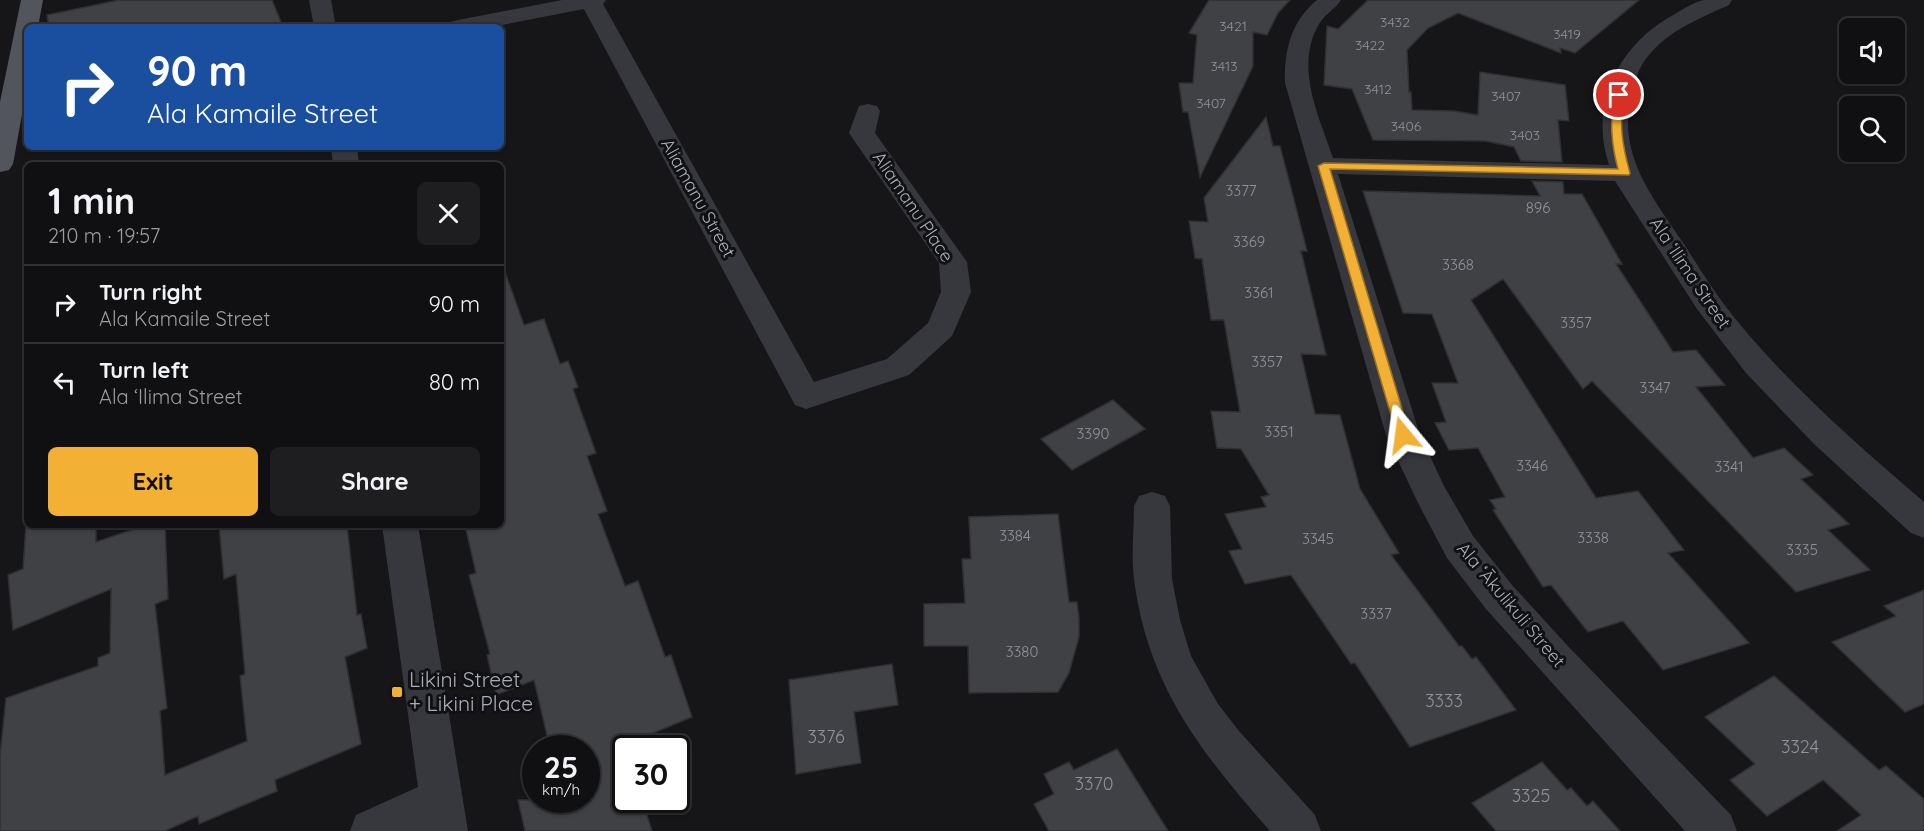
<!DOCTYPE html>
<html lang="en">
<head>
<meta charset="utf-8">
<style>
	:root { --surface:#101012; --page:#1e1e20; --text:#f1f3f6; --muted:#9c9d9f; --line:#303032; --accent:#f2b134 }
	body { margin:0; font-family:Quicksand,sans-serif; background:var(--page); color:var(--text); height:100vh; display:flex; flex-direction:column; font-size:22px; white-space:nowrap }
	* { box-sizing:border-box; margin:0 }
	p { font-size:20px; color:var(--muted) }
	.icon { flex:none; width:33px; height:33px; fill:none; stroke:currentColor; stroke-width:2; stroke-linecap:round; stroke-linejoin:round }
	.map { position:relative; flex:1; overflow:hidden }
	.drawer { position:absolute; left:24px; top:162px; width:480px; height:366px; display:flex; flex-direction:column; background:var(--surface); border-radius:9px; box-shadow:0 2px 4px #0004,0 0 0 2px var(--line) }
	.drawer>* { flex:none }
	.top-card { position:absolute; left:24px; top:24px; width:480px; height:126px; border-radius:9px; box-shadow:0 2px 4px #0004,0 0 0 2px var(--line); background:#1a4fa0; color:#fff; overflow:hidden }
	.tools { position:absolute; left:1839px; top:18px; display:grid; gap:12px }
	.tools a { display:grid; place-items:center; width:66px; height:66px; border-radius:9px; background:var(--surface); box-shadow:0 2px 4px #0004,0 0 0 2px var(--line); font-size:30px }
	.speed { position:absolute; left:522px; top:735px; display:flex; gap:12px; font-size:30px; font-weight:700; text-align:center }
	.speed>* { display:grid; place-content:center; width:78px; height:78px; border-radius:50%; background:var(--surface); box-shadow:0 2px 4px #0004,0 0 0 2px var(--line); line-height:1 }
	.speed small { font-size:15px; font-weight:400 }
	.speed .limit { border:3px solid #111; border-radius:9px; background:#fff; color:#111 }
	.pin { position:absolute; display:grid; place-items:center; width:51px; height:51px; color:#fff; margin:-26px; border:3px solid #fff; border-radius:50%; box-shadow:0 2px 6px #0007 }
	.me { position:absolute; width:66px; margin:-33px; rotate:344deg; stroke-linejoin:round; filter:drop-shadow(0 0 4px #0008) }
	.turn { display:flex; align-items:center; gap:21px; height:126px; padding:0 24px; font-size:27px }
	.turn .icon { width:78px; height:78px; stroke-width:2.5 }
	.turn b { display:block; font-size:42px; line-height:51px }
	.round { display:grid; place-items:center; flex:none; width:63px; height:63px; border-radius:9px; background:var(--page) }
	.summary { display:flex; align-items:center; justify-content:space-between; height:102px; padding:0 24px }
	h1 { font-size:36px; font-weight:700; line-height:45px }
	.primary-button { display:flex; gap:12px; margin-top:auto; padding:12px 24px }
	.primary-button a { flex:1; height:69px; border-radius:9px; background:var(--accent); color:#111; font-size:24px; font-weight:700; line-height:69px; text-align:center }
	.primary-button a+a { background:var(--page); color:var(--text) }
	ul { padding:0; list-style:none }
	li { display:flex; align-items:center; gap:18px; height:78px; padding:0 24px; border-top:2px solid var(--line) }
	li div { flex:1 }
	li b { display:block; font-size:22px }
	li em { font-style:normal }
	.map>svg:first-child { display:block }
	.building { fill:#404145; stroke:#303034; stroke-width:1.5 }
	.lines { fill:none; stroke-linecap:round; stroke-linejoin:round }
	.minor { fill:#37383d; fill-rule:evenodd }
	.major { fill:#53555c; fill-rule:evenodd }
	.route { fill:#f2b134; stroke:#9d7322; stroke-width:1.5 }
	.poi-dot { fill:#f2b134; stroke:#111113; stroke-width:2 }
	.labels { text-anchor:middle; stroke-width:6; stroke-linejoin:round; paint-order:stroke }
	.far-number-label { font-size:14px; fill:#8e929b }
	.number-label { font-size:15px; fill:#8e929b }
	.street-label { font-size:18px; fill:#a8adb8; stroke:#111113 }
	.near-number-label { font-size:18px; fill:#8e929b }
	.near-poi-label { font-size:21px; fill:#a8adb8; stroke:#111113; text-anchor:start }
</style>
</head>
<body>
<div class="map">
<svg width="1924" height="831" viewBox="0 0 1924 831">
	<rect width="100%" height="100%" fill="#161618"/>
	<g class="building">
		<polygon points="119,0 272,0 283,27 49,27 47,15"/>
		<polygon points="1209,0 1290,0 1278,13 1267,35 1253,32 1253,66 1200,177 1188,112 1183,112 1179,83 1193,83 1197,35 1189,33"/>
		<polygon points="1368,0 1639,0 1575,53 1560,48 1561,53 1458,13 1428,28 1407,50 1409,92 1411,92 1412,110 1454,111 1478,115 1480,72 1565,85 1569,121 1558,120 1562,162 1521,161 1514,147 1485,141 1373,140 1352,89 1324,85 1327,26 1338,29"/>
		<polygon points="1266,117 1273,146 1280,146 1292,192 1307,251 1301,251 1326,355 1301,354 1315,414 1340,415 1360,489 1399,553 1391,555 1459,646 1462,646 1472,659 1476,657 1516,710 1410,747 1355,663 1351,664 1291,575 1245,584 1229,551 1242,549 1225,514 1266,507 1261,497 1269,495 1241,449 1217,448 1211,411 1240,412 1224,320 1211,320 1202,259 1195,258 1189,221 1208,222 1204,198"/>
		<polygon points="1532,181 1563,182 1564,194 1582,194 1622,264 1616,264 1673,352 1696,350 1725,385 1696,387 1753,458 1784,448 1813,475 1801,479 1849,524 1828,530 1870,570 1796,592 1592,381 1583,389 1503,279 1471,300 1596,498 1638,491 1684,550 1668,553 1749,643 1663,670 1623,621 1588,632 1551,585 1543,587 1493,510 1496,509 1490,500 1505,497 1478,448 1449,450 1435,423 1446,422 1432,383 1458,383 1432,314 1403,313 1363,191 1540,196"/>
		<polygon points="505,272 524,325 544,319 560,364 568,361 578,387 573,389 596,453 587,456 607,511 598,514 625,586 638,581 665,657 671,655 692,717 626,744 626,800 642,800 652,831 525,831 518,800 586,800 586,748 550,748 534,680 496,695 487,655 490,654 469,575 476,573 465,525 501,525 501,273"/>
		<polygon points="1113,400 1145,429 1072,470 1041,439"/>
		<polygon points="1058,514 1069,602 1077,602 1079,618 1079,637 1069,673 1058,692 969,693 968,646 924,646 924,604 965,603 962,559 971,559 969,517"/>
		<polygon points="26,525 96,525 96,542 146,525 165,525 168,599 155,604 167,708 160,711 165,775 247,741 240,676 245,674 236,574 224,579 219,525 347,525 357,615 361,614 367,648 345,657 361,744 275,780 277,791 199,824 198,816 165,831 0,831 0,756 6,698 98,666 98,658 110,653 111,589 13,630 8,575 23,569"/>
		<polygon points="1924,590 1924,704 1905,712 1832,642 1896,616 1884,606"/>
		<polygon points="892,664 898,705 854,712 861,763 796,774 789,680"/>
		<polygon points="1774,676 1879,770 1886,766 1924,799 1924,831 1837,831 1861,815 1823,780 1767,816 1730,780 1755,764 1705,717"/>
		<polygon points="1117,749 1168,831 1049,831 1034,804 1054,794 1044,774 1069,762 1074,770"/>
		<polygon points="1542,762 1567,790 1571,788 1587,806 1593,801 1620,831 1496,831 1472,803"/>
	</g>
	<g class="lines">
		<g class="minor">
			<polygon points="309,0 331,0 336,27 314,27"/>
			<polygon points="562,0 606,0 603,4 814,382 887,359 928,323 941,292 939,263 849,133 859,106 868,104 877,106 880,111 875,133 967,262 971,292 952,336 909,375 806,409 795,405 584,9 492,27 447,27 450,22 458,20"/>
			<path d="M1317,0H1341C1335,9 1325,14 1319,24C1294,67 1319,116 1333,158L1609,165C1588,103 1620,43 1675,14C1683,9 1694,2 1704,0C1712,0 1723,0 1732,0L1729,5C1701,18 1669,30 1649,55C1639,66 1634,82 1631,96C1617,155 1653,198 1684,244C1701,271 1718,298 1738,322C1793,389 1859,446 1924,502V538L1911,533L1814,444L1746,373L1697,309L1615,181L1338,174L1420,435L1444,486L1473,536L1512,585L1566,644L1731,815L1737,831H1685L1486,609L1447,558L1417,501L1386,435L1285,83C1284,51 1291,21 1317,0Z"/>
			<polygon points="331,147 357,147 359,165 333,165"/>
			<path d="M1152,492L1165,496L1170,506L1172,579L1180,620L1191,656L1218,704L1239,731L1315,815L1321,831H1270C1201,752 1148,687 1134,579C1131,555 1134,530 1134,506L1139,496Z"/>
			<polygon points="382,525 418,525 468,831 350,831 356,815 418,787"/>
		</g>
		<polygon class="major" points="21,0 43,0 38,27 27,27 27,87 13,164 9,170 0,172 0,102"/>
	</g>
	<path class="route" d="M1619,92L1624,95C1619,125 1622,144 1630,173L1629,175L1330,169L1410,435L1408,439H1398L1318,166L1324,163L1618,169C1611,143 1610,122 1614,95Z"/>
	<rect class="poi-dot" x="391" y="686" width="12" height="12" rx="3"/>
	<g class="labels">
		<g class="far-number-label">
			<text x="1395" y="27">3432</text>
			<text x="1233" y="31">3421</text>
			<text x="1567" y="39">3419</text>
			<text x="1370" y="50">3422</text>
			<text x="1224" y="71">3413</text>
			<text x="1378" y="94">3412</text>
			<text x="1506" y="101">3407</text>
			<text x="1211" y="108">3407</text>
			<text x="1406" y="131">3406</text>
			<text x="1525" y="140">3403</text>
		</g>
		<g class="number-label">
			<text x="1241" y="196">3377</text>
			<text x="1538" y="213">896</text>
			<text x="1249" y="247">3369</text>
			<text x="1458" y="270">3368</text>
			<text x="1259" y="298">3361</text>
			<text x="1576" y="328">3357</text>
			<text x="1267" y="367">3357</text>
			<text x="1655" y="393">3347</text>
			<text x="1279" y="437">3351</text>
			<text x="1093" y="439">3390</text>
			<text x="1532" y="471">3346</text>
			<text x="1729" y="472">3341</text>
			<text x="1015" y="541">3384</text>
			<text x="1593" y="543">3338</text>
			<text x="1318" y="544">3345</text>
			<text x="1802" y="555">3335</text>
			<text x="1376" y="619">3337</text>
			<text x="1022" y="657">3380</text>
		</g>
		<g class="street-label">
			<text transform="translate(698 198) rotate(61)" y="6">Aliamanu Street</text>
			<text transform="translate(913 207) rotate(56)" y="6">Aliamanu Place</text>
			<text transform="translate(1690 273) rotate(56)" y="6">Ala ʻIlima Street</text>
			<text transform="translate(1511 605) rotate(50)" y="6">Ala ʻĀkulikuli Street</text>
		</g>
		<g class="near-number-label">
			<text x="1444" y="707">3333</text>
			<text x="826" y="743">3376</text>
			<text x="1800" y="753">3324</text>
			<text x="1094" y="790">3370</text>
			<text x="1531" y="802">3325</text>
		</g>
		<g class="near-poi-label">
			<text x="409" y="687">Likini Street<tspan x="409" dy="24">+ Likini Place</tspan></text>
		</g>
	</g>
</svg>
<div class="tools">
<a><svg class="icon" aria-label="sound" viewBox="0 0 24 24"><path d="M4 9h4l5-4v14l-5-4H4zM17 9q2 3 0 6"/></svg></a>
<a><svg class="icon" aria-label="search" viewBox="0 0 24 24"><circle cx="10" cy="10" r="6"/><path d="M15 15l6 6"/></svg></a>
</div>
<div class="speed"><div>25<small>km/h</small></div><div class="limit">30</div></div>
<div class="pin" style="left:1619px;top:95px;background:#d93025"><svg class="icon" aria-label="arrive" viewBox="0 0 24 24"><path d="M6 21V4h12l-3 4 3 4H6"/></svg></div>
<svg class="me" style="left:1403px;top:435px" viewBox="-20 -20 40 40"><path d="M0-17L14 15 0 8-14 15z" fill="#f2b134" stroke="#fff" stroke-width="4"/></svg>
<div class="top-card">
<div class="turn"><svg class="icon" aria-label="right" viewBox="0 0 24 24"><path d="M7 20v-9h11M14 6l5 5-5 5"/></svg><div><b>90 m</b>Ala Kamaile Street</div></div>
</div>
<section class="drawer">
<div class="summary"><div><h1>1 min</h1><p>210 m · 19:57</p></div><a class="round"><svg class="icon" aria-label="close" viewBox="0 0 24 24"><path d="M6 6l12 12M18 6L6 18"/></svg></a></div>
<ul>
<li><svg class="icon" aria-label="right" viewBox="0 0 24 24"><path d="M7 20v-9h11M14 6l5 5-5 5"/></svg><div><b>Turn right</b><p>Ala Kamaile Street</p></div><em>90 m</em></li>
<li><svg class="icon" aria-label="left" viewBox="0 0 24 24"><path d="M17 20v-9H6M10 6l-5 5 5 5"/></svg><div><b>Turn left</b><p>Ala ʻIlima Street</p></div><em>80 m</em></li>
</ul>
<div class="primary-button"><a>Exit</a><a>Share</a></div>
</section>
</div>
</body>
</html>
